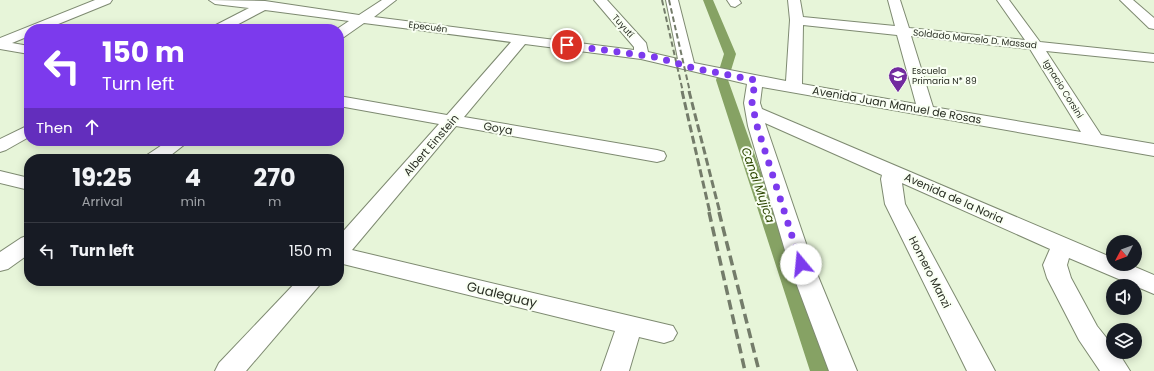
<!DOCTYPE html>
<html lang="en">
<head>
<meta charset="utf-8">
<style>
	:root { --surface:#171b24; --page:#242831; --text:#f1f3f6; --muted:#9ea1a6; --line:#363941 }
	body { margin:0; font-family:Poppins,sans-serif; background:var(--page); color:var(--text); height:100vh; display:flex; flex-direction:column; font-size:15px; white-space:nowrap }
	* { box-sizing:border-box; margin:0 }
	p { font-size:13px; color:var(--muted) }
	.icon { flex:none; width:22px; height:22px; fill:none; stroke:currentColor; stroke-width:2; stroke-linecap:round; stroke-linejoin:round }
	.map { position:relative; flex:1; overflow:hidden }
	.drawer { position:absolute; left:24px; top:154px; width:320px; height:132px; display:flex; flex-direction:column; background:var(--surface); border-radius:16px; box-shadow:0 2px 10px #0003 }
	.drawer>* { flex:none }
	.guide { position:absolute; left:24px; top:24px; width:320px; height:122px; border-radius:16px; box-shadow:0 2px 10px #0003; background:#7c3aed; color:#fff; overflow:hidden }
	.needle { width:26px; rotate:229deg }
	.controls { position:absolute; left:1106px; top:235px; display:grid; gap:8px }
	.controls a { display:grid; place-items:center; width:36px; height:36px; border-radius:50%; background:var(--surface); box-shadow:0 2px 10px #0003; font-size:20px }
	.pin { position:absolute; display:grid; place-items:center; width:34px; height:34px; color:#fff; margin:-17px; border:2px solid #fff; border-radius:50%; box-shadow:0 1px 4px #0007 }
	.me { position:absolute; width:44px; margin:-22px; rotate:343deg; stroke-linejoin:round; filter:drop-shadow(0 0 3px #0008) }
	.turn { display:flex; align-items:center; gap:14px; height:84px; padding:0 12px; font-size:18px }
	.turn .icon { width:52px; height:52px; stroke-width:2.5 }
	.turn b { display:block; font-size:28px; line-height:34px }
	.then { display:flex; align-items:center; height:38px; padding:0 12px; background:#0003; gap:8px; font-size:15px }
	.eta { display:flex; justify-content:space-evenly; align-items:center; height:68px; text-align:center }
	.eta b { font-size:24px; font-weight:700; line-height:28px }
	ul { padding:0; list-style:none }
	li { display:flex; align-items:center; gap:12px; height:56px; padding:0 12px; border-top:1px solid var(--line) }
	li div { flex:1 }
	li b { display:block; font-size:15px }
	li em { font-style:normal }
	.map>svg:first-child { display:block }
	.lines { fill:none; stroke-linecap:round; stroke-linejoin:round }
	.canal { fill:#86a264; fill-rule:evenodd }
	.minor-casing { stroke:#7e8a71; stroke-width:2 }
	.minor { fill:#fff; fill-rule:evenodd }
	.rail-far2 { stroke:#747c6a; stroke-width:2; stroke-dasharray:5.5 3; stroke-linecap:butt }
	.rail-far1 { stroke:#747c6a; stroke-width:3; stroke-dasharray:8 3.5; stroke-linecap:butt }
	.rail { stroke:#747c6a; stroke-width:3.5; stroke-dasharray:10 5; stroke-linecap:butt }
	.route { stroke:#7c3aed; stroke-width:7; stroke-dasharray:0 12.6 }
	.labels { text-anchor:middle; stroke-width:4; stroke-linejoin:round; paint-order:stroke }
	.far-street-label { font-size:9px; fill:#292e23; stroke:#f9fff3 }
	.far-poi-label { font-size:9px; fill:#292e23; stroke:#f9fff3; text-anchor:start }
	.street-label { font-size:11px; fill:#292e23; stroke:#f9fff3 }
	.water-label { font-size:12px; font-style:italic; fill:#2d4600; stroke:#f9fff3 }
	.near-street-label { font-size:13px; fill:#292e23; stroke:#f9fff3 }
</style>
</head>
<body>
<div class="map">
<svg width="1154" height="371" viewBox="0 0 1154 371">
	<rect width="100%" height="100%" fill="#e7f5d9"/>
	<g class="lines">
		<polygon class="canal" points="703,0 713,0 736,54 728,80 832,371 810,371 716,80 724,54"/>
		<defs>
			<g id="minor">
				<polygon points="95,0 112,0 110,3 46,29 29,29 29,36 12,43 29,46 29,54 0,49 0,38"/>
				<path d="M209,0L265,1L359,15L382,0H396L374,17L634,50V47L594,0H607L646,43L648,52L678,59L666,0H678L694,63L786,81L790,20L788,0H800L803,17L895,26L888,0H900L909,28L1025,40L997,0H1009L1040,42L1154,54V62L1046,51L1101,135L1154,144V156L762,87L760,103L762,109L1113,258V264H1128L1154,275V294L1069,258L1067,265L1071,278L1097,326L1113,346V352H1118L1130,371H1100L1079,340L1047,278L1043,265L1050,249L902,183L905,204L995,371H967L885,204L881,179L882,175L765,123L813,264L857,371H829L789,264L748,126L744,103L747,84L641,59L525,44L464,117L657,150L664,152L666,156L664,160L657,162L456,126L352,250L673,326L677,333L673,340L664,343L639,337L629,371H601L615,331L339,263V236L439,124L339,106V96L447,115L511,42L364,23L344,37L339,38V29H337L349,21L265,10L229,29H212L214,26L249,8L215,4ZM803,25L897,35L916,104L802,84ZM911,36L1030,49L1081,132L933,107Z"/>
				<polygon points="727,0 739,0 741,3 735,7 731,6"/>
				<polygon points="1120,0 1133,0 1154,18 1154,29 1149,28"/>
				<polygon points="29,125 29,137 6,150 0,152 0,139"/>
				<polygon points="168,141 189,141 166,159 145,159 147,155"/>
				<polygon points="0,171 29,178 29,190 0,183"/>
				<polygon points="29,235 29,254 8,269 0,271 0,252 21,238"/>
				<polygon points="297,281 323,281 246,371 215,371 219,363"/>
			</g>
		</defs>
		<use href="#minor" class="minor-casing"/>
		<use href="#minor" class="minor"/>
		<g class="rail-far2">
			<polyline points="662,0 683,92"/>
			<polyline points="669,0 690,92"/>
		</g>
		<g class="rail-far1">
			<polyline points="682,91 710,213"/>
			<polyline points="689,91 720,213"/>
		</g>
		<g class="rail">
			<polyline points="709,212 745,371"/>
			<polyline points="719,212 759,371"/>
		</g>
	</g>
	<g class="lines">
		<polyline class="route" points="567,45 655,57 693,68 755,80 752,103 757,126 801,264"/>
	</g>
	<defs>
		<symbol id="school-pin" viewBox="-11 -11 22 30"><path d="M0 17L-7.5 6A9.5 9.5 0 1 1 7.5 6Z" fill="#722b9f" stroke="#f9fff3"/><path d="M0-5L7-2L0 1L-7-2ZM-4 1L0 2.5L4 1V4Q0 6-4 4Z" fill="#fff"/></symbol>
	</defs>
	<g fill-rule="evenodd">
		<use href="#school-pin" x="887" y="65" width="22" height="30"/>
	</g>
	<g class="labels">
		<g class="far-street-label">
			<text transform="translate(623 26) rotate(48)" y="3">Tuyutí</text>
			<text transform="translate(428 27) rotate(7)" y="3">Epecuén</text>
			<text transform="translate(975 39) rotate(6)" y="3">Soldado Marcelo D. Massad</text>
			<text transform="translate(1063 89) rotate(58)" y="3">Ignacio Corsini</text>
		</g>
		<g class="far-poi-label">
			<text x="912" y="74">Escuela<tspan x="912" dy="10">Primaria N* 89</tspan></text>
		</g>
		<g class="street-label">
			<text transform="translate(897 105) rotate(10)" y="4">Avenida Juan Manuel de Rosas</text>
			<text transform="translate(498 128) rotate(10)" y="4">Goya</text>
			<text transform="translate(431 145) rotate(-49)" y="4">Albert Einstein</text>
			<text transform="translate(954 198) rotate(24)" y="4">Avenida de la Noria</text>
			<text transform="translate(930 272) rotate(63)" y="4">Homero Manzi</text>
		</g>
		<g class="water-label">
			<text transform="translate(758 185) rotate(71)" y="4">Canal Mujica</text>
		</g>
		<g class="near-street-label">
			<text transform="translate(502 294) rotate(14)" y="5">Gualeguay</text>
		</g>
	</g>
</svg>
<div class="controls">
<a><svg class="needle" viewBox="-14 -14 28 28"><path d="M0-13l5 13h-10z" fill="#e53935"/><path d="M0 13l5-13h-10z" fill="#9ea1a6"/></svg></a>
<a><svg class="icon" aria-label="sound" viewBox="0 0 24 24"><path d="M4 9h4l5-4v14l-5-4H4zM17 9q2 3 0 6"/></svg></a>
<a><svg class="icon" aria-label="layers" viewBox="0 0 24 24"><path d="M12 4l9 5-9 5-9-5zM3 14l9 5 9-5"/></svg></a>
</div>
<div class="pin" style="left:567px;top:45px;background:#d93025"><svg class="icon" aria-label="arrive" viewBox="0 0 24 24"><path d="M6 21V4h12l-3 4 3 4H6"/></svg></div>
<svg class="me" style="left:801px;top:264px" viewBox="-20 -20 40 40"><circle r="19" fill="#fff"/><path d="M0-13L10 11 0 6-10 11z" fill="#7c3aed"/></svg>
<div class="guide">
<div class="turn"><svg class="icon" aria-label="left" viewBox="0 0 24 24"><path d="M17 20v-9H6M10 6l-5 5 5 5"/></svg><div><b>150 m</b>Turn left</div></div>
<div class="then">Then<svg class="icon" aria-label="ahead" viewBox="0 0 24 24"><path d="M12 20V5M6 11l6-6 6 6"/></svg></div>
</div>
<section class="drawer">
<div class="eta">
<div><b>19:25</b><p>Arrival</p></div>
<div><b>4</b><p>min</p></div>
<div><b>270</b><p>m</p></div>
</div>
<ul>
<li><svg class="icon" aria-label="left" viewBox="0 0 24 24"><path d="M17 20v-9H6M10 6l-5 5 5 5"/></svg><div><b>Turn left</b></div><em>150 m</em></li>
</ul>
</section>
</div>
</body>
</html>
